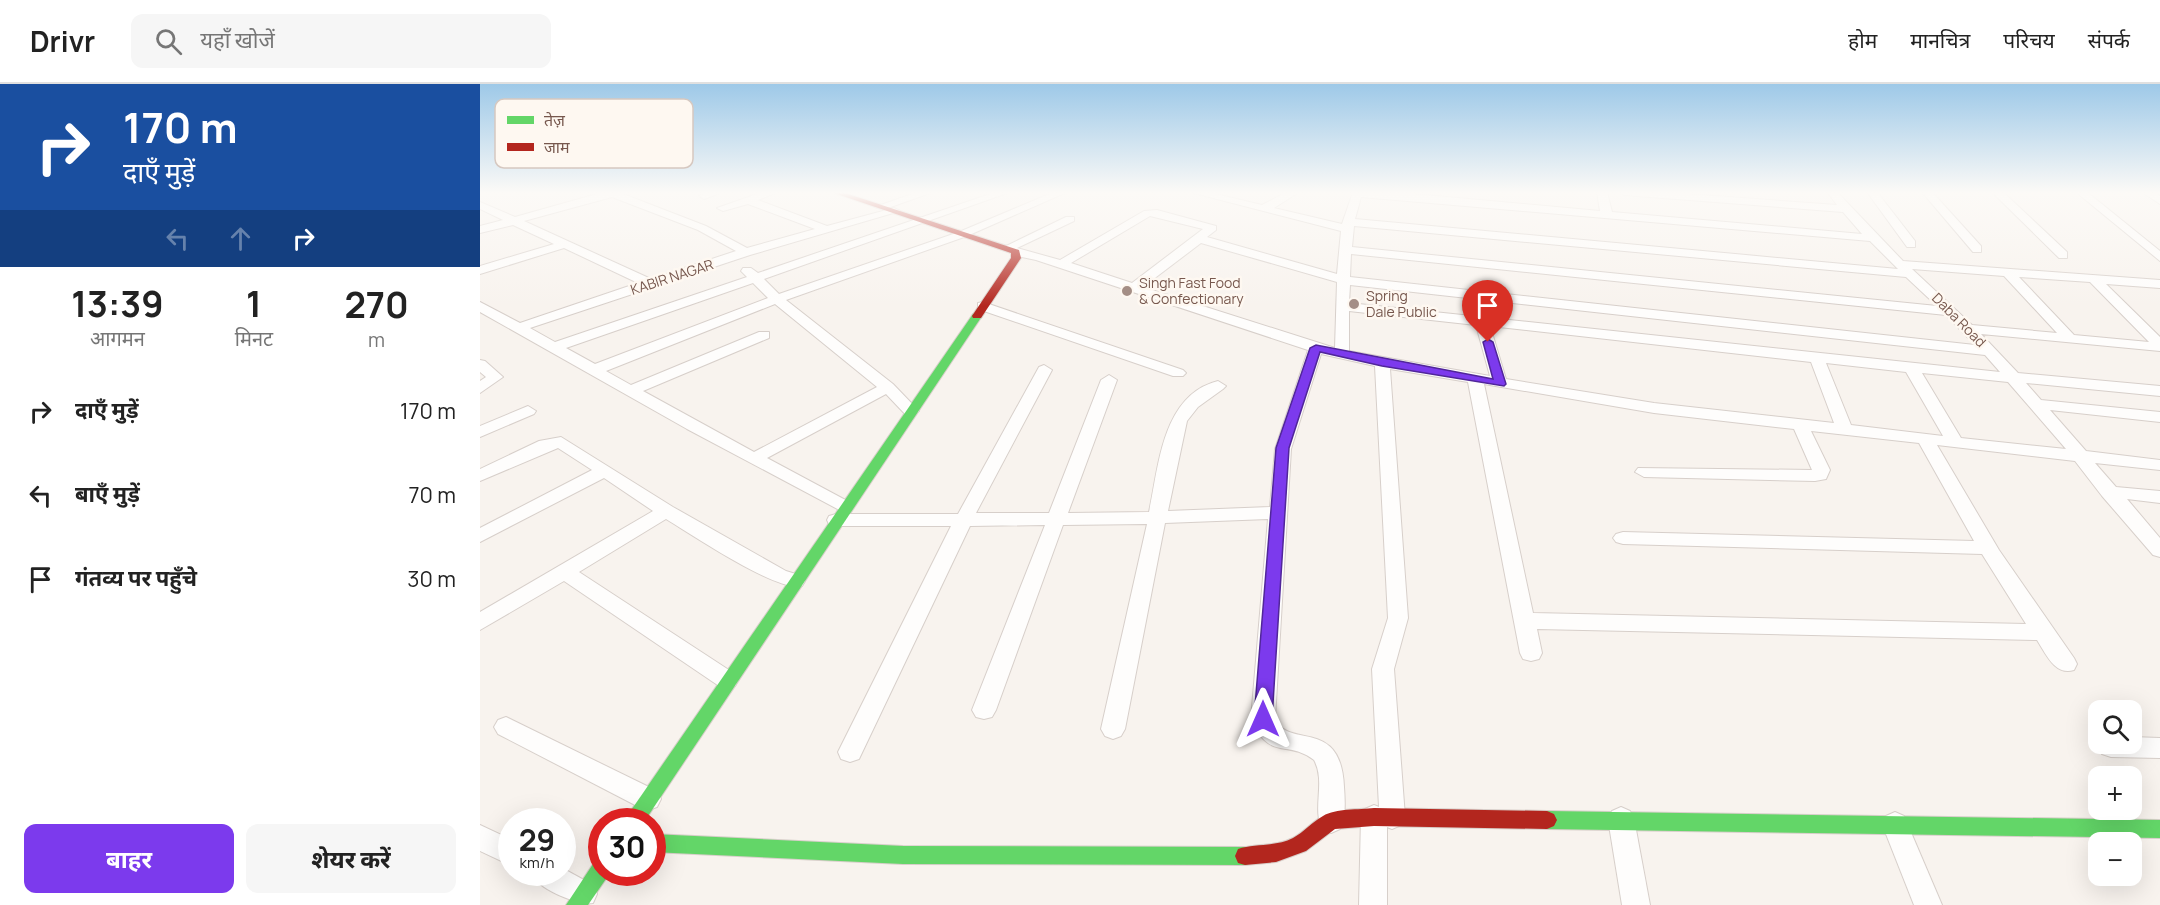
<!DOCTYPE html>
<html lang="hi">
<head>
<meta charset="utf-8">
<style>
	:root { --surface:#fff; --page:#f6f6f6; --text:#222; --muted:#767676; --line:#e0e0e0; --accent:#7c3aed }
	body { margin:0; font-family:Manrope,"Noto Sans Devanagari",sans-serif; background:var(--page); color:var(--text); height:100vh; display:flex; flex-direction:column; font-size:22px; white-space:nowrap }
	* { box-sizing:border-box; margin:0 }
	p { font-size:20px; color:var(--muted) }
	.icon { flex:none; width:33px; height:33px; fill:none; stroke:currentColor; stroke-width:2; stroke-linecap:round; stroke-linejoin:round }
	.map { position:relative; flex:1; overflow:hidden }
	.sheet { display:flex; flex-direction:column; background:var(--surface); width:480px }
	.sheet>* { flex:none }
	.top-card { background:#1a4fa0; color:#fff; overflow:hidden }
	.buttons { position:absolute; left:1608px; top:616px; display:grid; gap:12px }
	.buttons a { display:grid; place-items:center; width:54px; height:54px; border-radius:12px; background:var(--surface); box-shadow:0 6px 24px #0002; font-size:30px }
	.speed { position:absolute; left:18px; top:724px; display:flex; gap:12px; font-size:30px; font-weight:700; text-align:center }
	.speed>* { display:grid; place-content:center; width:78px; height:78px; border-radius:50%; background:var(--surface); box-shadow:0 6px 24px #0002; line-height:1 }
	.speed small { font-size:15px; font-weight:400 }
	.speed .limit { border:9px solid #d22; background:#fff; color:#111 }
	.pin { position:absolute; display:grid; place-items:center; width:51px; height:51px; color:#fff; margin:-62px -26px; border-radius:50% 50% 50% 0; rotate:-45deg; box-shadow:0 0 6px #0007 }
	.pin .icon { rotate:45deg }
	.me { position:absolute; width:66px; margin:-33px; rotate:0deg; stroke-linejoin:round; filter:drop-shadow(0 0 4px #0008) }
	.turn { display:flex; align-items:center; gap:21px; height:126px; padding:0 24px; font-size:27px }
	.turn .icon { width:78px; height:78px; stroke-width:2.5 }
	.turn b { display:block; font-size:42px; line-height:51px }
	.lanes { display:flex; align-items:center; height:57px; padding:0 24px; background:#0003; justify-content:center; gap:30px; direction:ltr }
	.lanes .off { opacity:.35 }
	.eta { display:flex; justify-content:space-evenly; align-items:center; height:102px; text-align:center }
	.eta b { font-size:36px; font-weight:700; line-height:42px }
	.action { display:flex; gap:12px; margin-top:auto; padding:12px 24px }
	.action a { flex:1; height:69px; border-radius:12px; background:var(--accent); color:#fff; font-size:24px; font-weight:700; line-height:69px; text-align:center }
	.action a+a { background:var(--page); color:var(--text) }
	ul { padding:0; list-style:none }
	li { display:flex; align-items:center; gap:18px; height:84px; padding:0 24px }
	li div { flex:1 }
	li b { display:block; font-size:22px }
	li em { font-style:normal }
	header { display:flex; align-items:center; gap:36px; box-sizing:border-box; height:84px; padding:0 30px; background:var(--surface); border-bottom:2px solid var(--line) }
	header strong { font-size:28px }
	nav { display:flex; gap:33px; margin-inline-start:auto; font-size:21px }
	.search { width:420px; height:54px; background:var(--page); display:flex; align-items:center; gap:15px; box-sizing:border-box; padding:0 21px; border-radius:12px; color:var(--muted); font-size:22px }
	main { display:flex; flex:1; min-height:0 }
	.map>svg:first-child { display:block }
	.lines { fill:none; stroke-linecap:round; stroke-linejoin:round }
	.street-casing { stroke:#d7cfca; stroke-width:2 }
	.fast-casing { stroke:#d8cfca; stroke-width:2 }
	.jam-casing { stroke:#d8cfca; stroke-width:2 }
	.street { fill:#fefdfc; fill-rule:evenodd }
	.fast { fill:#63d668; fill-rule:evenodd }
	.jam { fill:#b3261e; fill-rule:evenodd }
	.route { fill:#7c3aed; stroke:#51269a; stroke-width:1.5 }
	.poi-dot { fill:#a48e86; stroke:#fef8f1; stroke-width:2 }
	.labels { text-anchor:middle; stroke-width:5; stroke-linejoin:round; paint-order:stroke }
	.far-street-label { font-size:14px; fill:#77584e; stroke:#fef8f1 }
	.far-poi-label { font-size:14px; fill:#77584e; stroke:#fef8f1; text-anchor:start }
	.key { fill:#fef8f1; stroke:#d6c8c0; stroke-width:1.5 }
	.key-label { font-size:16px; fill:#77584e }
</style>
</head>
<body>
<header>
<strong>Drivr</strong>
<div class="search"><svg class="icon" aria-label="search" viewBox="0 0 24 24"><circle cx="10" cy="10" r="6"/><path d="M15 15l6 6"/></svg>यहाँ खोजें</div>
<nav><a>होम</a><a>मानचित्र</a><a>परिचय</a><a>संपर्क</a></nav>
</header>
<main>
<section class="sheet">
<div class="top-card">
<div class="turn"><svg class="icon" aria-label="right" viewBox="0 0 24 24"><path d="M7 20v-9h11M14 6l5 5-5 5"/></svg><div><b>170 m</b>दाएँ मुड़ें</div></div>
<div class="lanes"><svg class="icon off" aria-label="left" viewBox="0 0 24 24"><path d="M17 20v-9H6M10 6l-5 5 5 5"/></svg><svg class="icon off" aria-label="ahead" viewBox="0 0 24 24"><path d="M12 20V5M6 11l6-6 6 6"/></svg><svg class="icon" aria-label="right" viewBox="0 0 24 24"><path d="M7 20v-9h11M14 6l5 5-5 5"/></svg></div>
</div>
<div class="eta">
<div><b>13:39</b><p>आगमन</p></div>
<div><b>1</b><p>मिनट</p></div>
<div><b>270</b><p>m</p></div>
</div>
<ul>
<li><svg class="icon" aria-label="right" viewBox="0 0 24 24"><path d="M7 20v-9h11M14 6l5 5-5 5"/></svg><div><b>दाएँ मुड़ें</b></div><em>170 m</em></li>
<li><svg class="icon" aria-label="left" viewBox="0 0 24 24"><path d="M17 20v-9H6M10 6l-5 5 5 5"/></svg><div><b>बाएँ मुड़ें</b></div><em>70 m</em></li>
<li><svg class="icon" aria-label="arrive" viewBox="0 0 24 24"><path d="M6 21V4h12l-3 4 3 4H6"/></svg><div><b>गंतव्य पर पहुँचे</b></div><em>30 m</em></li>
</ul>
<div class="action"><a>बाहर</a><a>शेयर करें</a></div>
</section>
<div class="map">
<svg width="1680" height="821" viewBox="0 0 1680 821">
	<rect width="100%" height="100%" fill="#f8f3ee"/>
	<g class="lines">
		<defs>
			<g id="street">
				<path d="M124,108H138L226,142L267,164L335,145L268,120L243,127L237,124L283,108H298L278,116L347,142L414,124L420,127L270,171L50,244L75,258L267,193L261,187L263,184H271L278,189L516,108H530L284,195L299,210L479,148L574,108H587L487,152L306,216L413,300L439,327L431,332L425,330L406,310L287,374L371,419L374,423L365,429L207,345L0,228V218L40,239L158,199L84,164L0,190V182L74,160L33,141L0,149V142L23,136L0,125V118L35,133ZM132,113L218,146L256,167L171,195L44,137ZM273,199L288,214L115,280L86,264ZM295,220L397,303L274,368L163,307L289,254V248H279L151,301L126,287Z"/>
				<polygon points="228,108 243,108 224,115 219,112"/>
				<polygon points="438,108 453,108 405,125 395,123"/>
				<path d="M710,108H727L782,121L807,108H819L794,124L862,140L873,108H935L934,110L1120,127L1117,108H1127L1132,128L1382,150L1363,128L1144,111L1139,108H1180L1357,121L1347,108H1357L1423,177L1680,196V204L1626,200L1680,253V267L1501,250L1538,289L1680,302V312L1546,299L1561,316L1680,328V338L1570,326L1606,367L1680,376V386L1615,379L1636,403L1680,407V419L1647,415L1680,454V473L1673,471L1622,412L1595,377L1457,361L1519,466L1594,574L1597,580L1594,586C1575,592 1566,570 1557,556L1057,545L1062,569L1059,575L1051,577L1043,575L1040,569L988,298L910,285L928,534L914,585L925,733L921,741L912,745L907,743V821H879L881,733L885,725L894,721L899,723L892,585L908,534L895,282L841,270L811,365L795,635C809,666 861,632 864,703C865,717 866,733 860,745L851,749L842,745C832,724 846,697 834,676C806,655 790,678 771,635L788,435L685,439L645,645L641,652L633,655L625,652L621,645L667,440L583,441L516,626L512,633L504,635L496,633L492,626L565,441L490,442L379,675L370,678L361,675L358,668L471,442H356L349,440L347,436L349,432L356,430H478L559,283L564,281L572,286L496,429H569L621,296L629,291L637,296L588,429L669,428C679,382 682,311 738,297L746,302L743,305L718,323L707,337L688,427L790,423L795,365L828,266L556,176L532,171L531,167L522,164L586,133H594V137L537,164L580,176L664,127L677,126L736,142V146L727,153L857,190L861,147ZM881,113L1390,157L1418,185L875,135ZM670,132L723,145L652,199L591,179ZM874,142L1426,193L1457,222L872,163ZM721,159L857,198L855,264L663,203ZM871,170L1466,231L1495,261L870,193ZM1432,185L1524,192L1577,249L1492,241ZM1539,193L1610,198L1669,258L1594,251ZM870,201L1505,271L1520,288L869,219ZM869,227L996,241L1010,292L869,267ZM1010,242L1331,278L1354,339L1174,319L1026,295ZM1346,279L1426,288L1463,352L1371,341ZM1442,289L1528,298L1586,365L1481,354ZM1004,300L1174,329L1314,345L1332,386L1158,384L1155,388L1164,393L1335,397L1346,395L1350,386L1331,347L1439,359L1494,457L1143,448L1136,450L1133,454L1136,458L1143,460L1502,470L1546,540L1053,529Z"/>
				<polygon points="1387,108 1397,108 1435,157 1435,163 1427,163"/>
				<polygon points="1442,108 1452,108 1501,162 1501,168 1493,168"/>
				<polygon points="1512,108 1523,108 1587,168 1587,174 1579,174"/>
				<polygon points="1596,108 1607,108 1680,167 1680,177"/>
				<polygon points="1662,108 1673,108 1680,112 1680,120"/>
				<polygon points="503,218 703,286 706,289 703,292 693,292 498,225 498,219"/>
				<polygon points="0,276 5,277 23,293 0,309 0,297 6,293 0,288"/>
				<polygon points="48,322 56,327 54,330 0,353 0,342"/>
				<path d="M81,353L193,423L306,487L322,492L325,497L322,502C298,509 211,450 186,435L99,488L255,590L258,596L255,602L247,605L239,602L84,497L0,546V528L173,427L124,394L0,458V444L112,386L78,364L0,397V385L59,357Z"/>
				<polygon points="26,633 177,707 181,715 177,723 168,726 159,723 18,650 14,643 18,636"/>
				<polygon points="1652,653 1680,654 1680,674 1631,673 1622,670 1619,663 1620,660 1652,660"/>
				<polygon points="1141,723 1150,727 1154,735 1170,821 1142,821 1128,735 1132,727"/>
				<polygon points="1415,728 1424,732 1462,821 1434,821 1402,740 1406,732"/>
				<polygon points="0,741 32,756 32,782 0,767"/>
				<path d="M82,784L113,801L117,810L113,819C96,821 58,805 51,789H82Z"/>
			</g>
			<g id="fast">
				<polygon points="497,229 502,232 164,738 143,738 493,230"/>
				<polygon points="1067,727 1680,736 1680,754 1067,745 1060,742 1057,736 1060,730"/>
				<polygon points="172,750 423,762 765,763 772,765 775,772 772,779 765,781 423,780 172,768"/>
				<polygon points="122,775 122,789 130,789 108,821 86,821 115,777"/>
			</g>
			<g id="jam">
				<polygon points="351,108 362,108 539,166 541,174 501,234 493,234 492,232 531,174 531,169"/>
				<path d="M894,724L1067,727L1074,730L1077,736L1074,742L1067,745L894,742L855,745L826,767L796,778L765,781L758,779L755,772L758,765C775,759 796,763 813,754C824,748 832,738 843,732C856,724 879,726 894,724Z"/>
			</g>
		</defs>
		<use href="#street" class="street-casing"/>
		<use href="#fast" class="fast-casing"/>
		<use href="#jam" class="jam-casing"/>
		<use href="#street" class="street"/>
		<use href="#fast" class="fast"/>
		<use href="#jam" class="jam"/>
	</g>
	<linearGradient id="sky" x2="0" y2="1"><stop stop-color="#9ec9e8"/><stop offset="0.49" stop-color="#fcfaf7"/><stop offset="1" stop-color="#fcfaf7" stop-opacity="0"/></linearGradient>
	<rect width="1680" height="222" fill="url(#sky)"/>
	<polygon class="route" points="1008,255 1013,258 1026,300 1024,302 902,282 840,268 809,364 792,635 789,640 783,643 776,640 774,635 796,364 830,264 836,261 1013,295 1003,258"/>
	<g class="poi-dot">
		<circle cx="647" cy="207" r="6"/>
		<circle cx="874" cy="220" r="6"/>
	</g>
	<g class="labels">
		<g class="far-street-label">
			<text transform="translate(192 193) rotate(-18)" y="5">KABIR NAGAR</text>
			<text transform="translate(1479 236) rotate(45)" y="5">Daba Road</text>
		</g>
		<g class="far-poi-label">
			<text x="659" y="204">Singh Fast Food<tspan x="659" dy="16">&amp; Confectionary</tspan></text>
			<text x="886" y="217">Spring<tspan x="886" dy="16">Dale Public</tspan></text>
		</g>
	</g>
	<rect x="15" y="15" width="198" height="69" rx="9" class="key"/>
	<rect x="27" y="32" width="27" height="8" fill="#63d668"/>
	<rect x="27" y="59" width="27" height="8" fill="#b3261e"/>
	<g class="key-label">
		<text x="64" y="42">तेज़</text>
		<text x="64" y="69">जाम</text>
	</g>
</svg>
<div class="buttons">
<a><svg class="icon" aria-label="search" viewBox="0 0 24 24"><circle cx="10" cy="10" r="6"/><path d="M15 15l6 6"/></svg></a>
<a>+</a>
<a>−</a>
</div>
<div class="speed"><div>29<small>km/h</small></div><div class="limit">30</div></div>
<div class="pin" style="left:1008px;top:258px;background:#d93025"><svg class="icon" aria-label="arrive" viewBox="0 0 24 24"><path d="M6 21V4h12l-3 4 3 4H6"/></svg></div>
<svg class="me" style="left:783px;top:635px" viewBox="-20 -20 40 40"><path d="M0-17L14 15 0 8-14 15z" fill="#7c3aed" stroke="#fff" stroke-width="4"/></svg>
</div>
</main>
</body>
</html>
